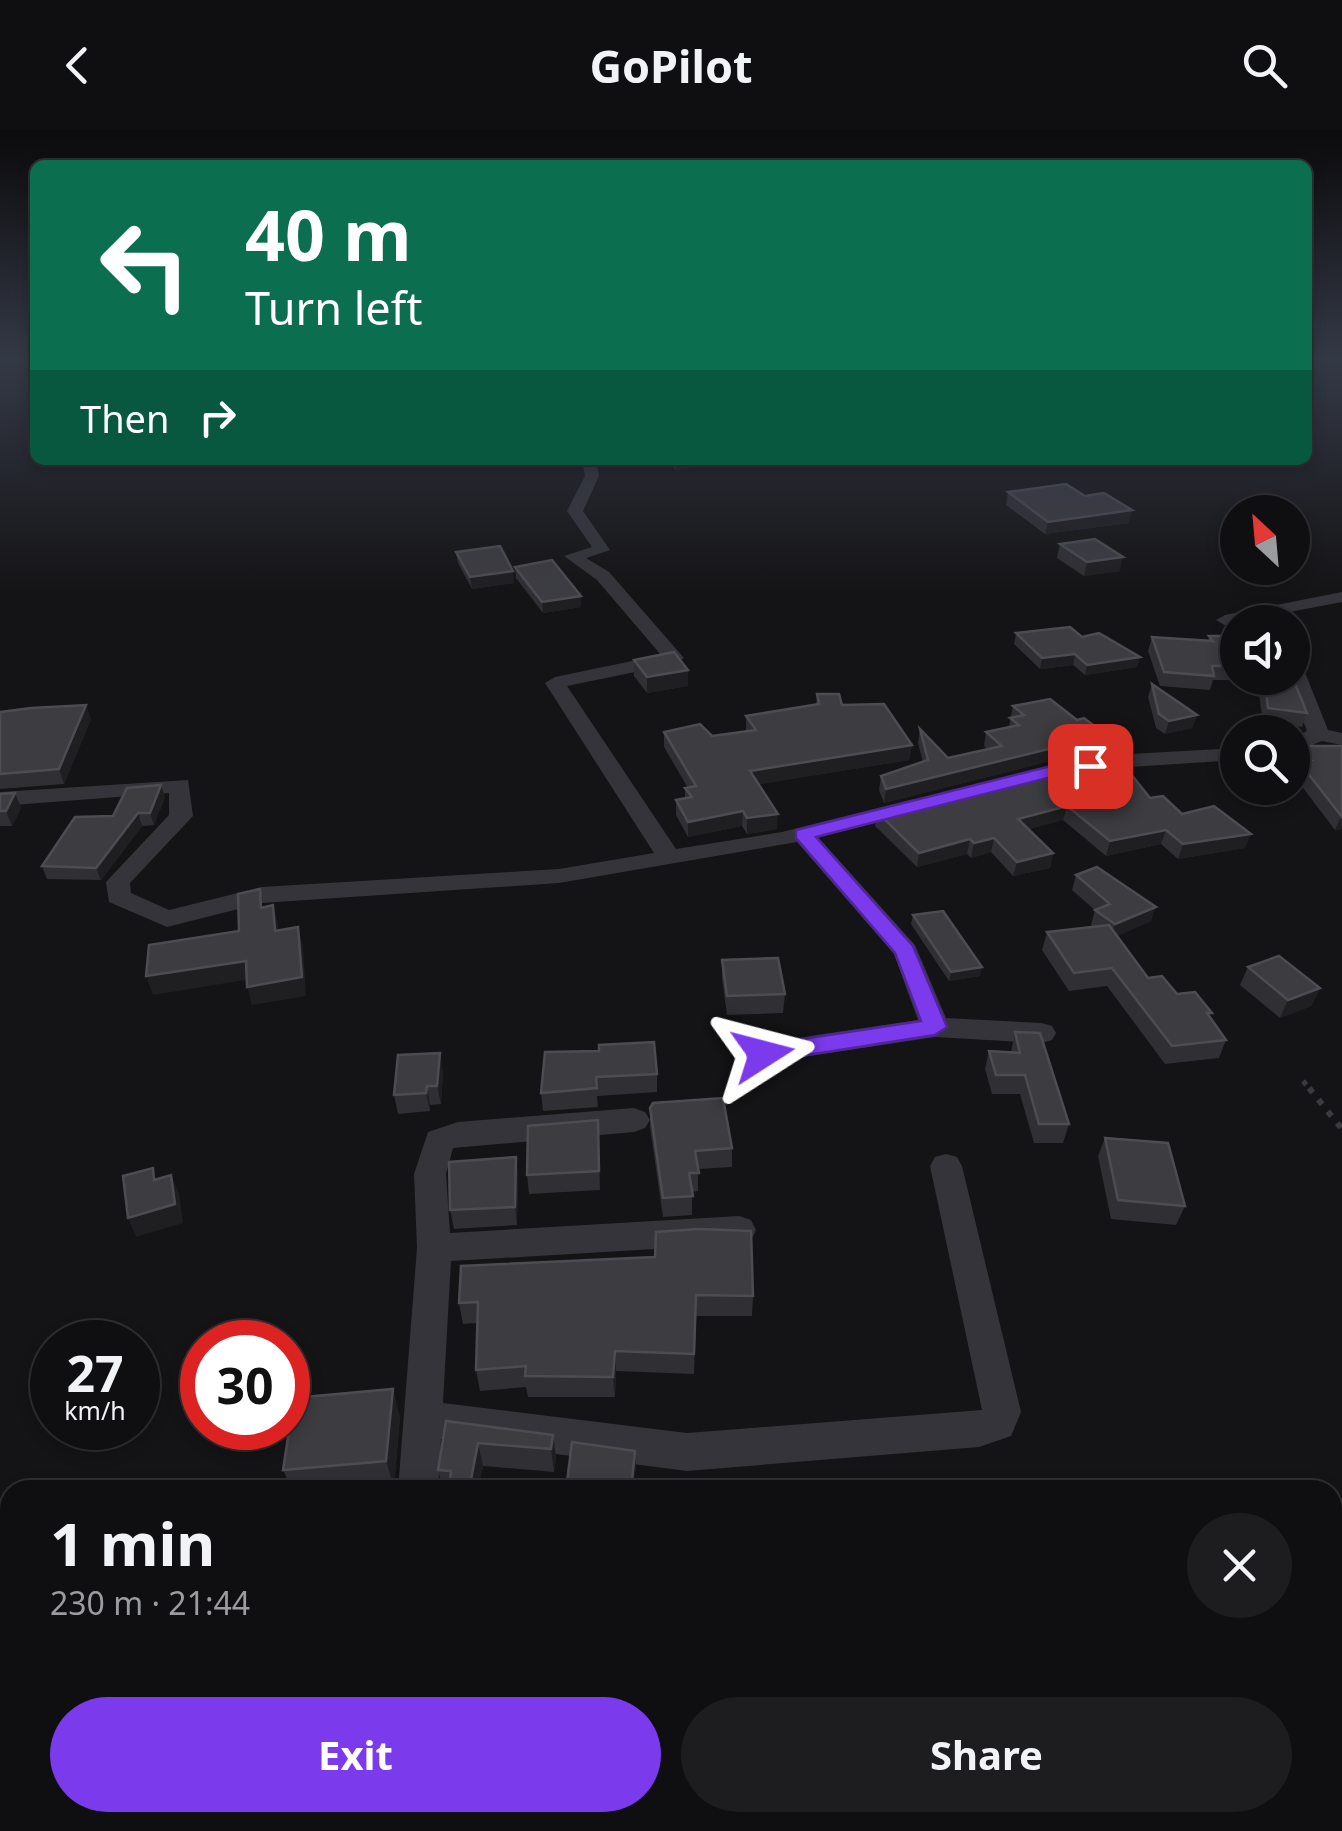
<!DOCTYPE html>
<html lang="en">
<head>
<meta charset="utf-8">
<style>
	:root { --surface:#0f0e10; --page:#1d1c1e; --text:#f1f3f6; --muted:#9b9c9f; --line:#2f2e30; --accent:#7c3aed }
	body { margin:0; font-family:"Noto Sans",sans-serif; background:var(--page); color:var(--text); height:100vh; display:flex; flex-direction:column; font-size:38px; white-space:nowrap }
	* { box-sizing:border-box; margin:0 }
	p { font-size:32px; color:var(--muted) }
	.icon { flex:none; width:55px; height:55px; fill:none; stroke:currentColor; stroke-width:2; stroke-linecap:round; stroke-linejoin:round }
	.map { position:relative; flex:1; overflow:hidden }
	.panel { position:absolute; left:0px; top:1350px; width:1342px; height:352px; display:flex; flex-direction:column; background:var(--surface); border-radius:30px 30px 0 0; box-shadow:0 5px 15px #0003,0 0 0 2px var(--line) }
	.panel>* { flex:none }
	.hud { position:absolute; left:30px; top:30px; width:1282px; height:305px; border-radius:15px; box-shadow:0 5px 15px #0003,0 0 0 2px var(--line); background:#0b6e4f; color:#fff; overflow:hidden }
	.needle { width:65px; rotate:334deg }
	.tools { position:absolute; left:1220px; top:365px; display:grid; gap:20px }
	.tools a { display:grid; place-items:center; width:90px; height:90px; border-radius:50%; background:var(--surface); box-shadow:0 5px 15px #0003,0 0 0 2px var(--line); font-size:50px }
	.speed { position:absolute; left:30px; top:1190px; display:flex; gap:20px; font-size:50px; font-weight:700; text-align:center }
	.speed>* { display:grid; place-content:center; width:130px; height:130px; border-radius:50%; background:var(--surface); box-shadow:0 5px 15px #0003,0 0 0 2px var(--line); line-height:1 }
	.speed small { font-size:25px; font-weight:400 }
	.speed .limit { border:15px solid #d22; background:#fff; color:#111 }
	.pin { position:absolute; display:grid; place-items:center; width:85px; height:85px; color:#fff; margin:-42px; border-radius:20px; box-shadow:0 5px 15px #0006 }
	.me { position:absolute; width:110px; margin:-55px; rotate:81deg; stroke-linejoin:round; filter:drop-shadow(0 0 8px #0008) }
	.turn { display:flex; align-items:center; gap:35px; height:210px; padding:0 50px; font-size:45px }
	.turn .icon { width:130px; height:130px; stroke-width:2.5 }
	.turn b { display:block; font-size:70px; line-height:85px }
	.then { display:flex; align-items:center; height:95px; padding:0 50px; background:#0003; gap:20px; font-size:38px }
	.round { display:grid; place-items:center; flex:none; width:105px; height:105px; border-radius:52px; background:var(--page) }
	.summary { display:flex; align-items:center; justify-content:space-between; height:170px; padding:0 50px }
	h1 { font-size:60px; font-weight:700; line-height:75px }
	.primary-button { display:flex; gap:20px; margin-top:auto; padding:20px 50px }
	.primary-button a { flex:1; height:115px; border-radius:60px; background:var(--accent); color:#fff; font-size:40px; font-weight:700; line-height:115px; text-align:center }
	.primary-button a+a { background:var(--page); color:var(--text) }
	header { display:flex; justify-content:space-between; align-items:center; height:130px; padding:0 50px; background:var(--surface); font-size:45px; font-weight:700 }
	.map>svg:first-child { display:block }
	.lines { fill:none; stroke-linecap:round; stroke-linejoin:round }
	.path-far1 { stroke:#3a3b41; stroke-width:5; stroke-dasharray:5 8; stroke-linecap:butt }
	.path { stroke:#3a3b41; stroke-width:6; stroke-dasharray:6 9; stroke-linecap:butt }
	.minor { fill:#35343a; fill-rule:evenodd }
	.wall { fill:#302f33 }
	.shaded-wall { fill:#1f1e21 }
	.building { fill:#3c3c41; stroke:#4d4c53; stroke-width:2.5 }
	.route { fill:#7c3aed; stroke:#51269a; stroke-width:2.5 }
</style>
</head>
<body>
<header><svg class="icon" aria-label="back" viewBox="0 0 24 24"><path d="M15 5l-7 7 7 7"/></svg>GoPilot<svg class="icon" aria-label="search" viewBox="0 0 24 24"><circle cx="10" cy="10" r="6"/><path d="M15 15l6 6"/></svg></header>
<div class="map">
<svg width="1342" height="1701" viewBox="0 0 1342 1701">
	<rect width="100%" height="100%" fill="#141315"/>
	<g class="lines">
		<polyline class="path-far1" points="1303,951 1311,960"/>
		<polyline class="path" points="1309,958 1342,999"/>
		<g class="minor">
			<polygon points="19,228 17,230 0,236 0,229"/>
			<polygon points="582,330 596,330 599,346 583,381 610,420 586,428 609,442 684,528 674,534 567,556 676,719 782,702 914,669 922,671 925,676 922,681 818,707 915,815 946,888 1042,893 1052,896 1056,903 1052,910 1042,913 935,907 763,933 753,930 748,923 753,916 763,913 918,890 894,824 797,712 559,753 262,773 167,797 109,772 106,752 169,685 169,663 0,676 0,662 188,650 193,686 130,753 131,763 169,780 262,757 559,739 654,723 545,553 555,547 661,525 597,450 564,426 592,417 567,381 585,346"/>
			<polygon points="1342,462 1342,472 1238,492 1238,503 1216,490 1225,485"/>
			<polygon points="1292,529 1302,535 1328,600 1342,603 1342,615 1322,611 1292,623 1292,609 1307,601 1287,548 1292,548"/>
			<polygon points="1238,618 1238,630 1130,637 1023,656 1012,649 1023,642 1130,624"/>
			<polygon points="634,978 645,982 650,990 645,998 634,1002 453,1018 446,1044 450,1103 739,1086 751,1090 756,1100 751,1110 739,1114 451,1131 443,1273 687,1303 982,1280 930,1036 935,1027 946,1024 957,1027 962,1036 1021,1282 1011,1306 979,1317 687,1341 441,1309 438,1360 398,1360 417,1118 414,1044 428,1002 458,992"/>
			<polygon points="52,1692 102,1692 100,1701 50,1701"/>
			<rect x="383" y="1692" width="50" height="9"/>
		</g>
	</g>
	<g class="wall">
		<polygon points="665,330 733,330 733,333 676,340"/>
		<polygon points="1008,362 1129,393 1045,404 1006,375"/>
		<polygon points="1060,414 1120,441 1084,446 1057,428"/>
		<polygon points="456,422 514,453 472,459 458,433"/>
		<polygon points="515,437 581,477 543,483 516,448"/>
		<polygon points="1016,503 1082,507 1140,527 1137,537 1085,545 1073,535 1040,539 1014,514"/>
		<polygon points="1209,506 1238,506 1238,548 1292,548 1307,583 1302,597 1263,592 1257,550 1213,550 1210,560 1160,556 1148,521 1152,507 1208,511"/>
		<polygon points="634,530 688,540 688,556 647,563 634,546"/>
		<polygon points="1152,554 1197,585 1192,598 1165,604 1156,598 1148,567"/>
		<polygon points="817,564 842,575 912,615 909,630 759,654 777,699 747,704 742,696 688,707 676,685 676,670 685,668 685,658 688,658 664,617 664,602 712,606 746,601 746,586 816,575"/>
		<polygon points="1013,576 1077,590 1112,609 1108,623 1066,627 884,673 879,660 881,646 923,632 918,613 920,599 948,628 987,619 984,616 986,602 1009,597"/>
		<polygon points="0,582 91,589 64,654 0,659"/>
		<polygon points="1292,616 1342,616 1342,699 1335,700 1294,646 1297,637 1292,633"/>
		<polygon points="15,663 21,678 12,696 0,696 0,664"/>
		<polygon points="165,667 154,695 142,696 101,750 47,749 42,736 113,686"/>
		<polygon points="1150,668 1182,684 1245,718 1178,729 1161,714 1106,726 1063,690 1029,699 1053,723 1050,738 1013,746 991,722 971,728 967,724 917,737 875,696 877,682"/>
		<polygon points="1076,745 1151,791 1117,806 1148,848 1177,864 1210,888 1226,910 1219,928 1165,934 1107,856 1069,861 1042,820 1047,802 1093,796 1091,795 1095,780 1072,760"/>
		<polygon points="913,785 980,846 949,851 911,794"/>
		<polygon points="722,830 785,864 783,883 727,885 722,848"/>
		<polygon points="1248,837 1320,858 1311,876 1280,888 1240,855"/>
		<polygon points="1015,902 1069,994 1063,1013 1034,1013 1020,964 992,964 985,939 989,921 1011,922"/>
		<polygon points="545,922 657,944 657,962 597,966 598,977 543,981 541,963"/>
		<polygon points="443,941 441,974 430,975 430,981 398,984 394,965"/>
		<polygon points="650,978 732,1018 732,1037 698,1039 698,1061 692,1062 692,1085 663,1087 650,997"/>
		<polygon points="598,990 600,1060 529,1064 527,1045"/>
		<polygon points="1105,1008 1185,1076 1176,1095 1111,1089 1098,1026"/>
		<polygon points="516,1027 518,1046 517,1095 454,1099 450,1080"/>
		<polygon points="461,1136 753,1166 752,1186 696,1186 694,1244 616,1241 615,1267 528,1267 526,1257 480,1261 476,1240 477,1193 463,1194 459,1173"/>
		<polygon points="400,1286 394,1357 363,1360 292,1360 283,1340"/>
		<polygon points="446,1291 553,1305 556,1328 554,1342 483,1336 478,1360 443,1360 438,1340"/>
		<polygon points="10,1499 10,1647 0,1648 0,1500"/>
		<polygon points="968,1692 1184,1692 1185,1701 1005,1701"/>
	</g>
	<g class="shaded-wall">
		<polygon points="705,330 733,330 733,333 676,340 676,334"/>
		<polygon points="1132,380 1129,393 1045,404 1048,392"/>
		<polygon points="1123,427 1120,441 1084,446 1087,432"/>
		<polygon points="513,441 514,453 472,459 470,447"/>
		<polygon points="581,466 581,477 543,483 542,472"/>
		<polygon points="1075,524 1073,535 1040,539 1042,528"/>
		<polygon points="1140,527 1137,537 1085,545 1087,535"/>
		<polygon points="688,540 688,556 647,563 647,547"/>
		<polygon points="86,575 91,589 64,654 59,639"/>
		<polygon points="1197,585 1192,598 1165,604 1169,591"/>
		<polygon points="1069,614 1066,627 884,673 886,659"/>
		<polygon points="912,615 909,630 749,656 750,641"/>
		<polygon points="161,655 165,667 154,695 150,683"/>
		<polygon points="15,663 21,678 12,696 6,681"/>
		<polygon points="1067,676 1063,690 1015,703 1018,689"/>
		<polygon points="743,681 742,696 688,707 688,692"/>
		<polygon points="138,683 142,696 101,750 96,738"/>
		<polygon points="778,684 777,699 747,704 747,688"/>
		<polygon points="1341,687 1342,699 1335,700"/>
		<polygon points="1166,700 1161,714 1106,726 1110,711"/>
		<polygon points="1251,704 1245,718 1178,729 1183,714"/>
		<polygon points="994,708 991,722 971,728 974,713"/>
		<polygon points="970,709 967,724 917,737 919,723"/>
		<polygon points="1053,723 1050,738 1013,746 1017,732"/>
		<polygon points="273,775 278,793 280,819 275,801"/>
		<polygon points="1156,777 1151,791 1110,809 1115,794"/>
		<polygon points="298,797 303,816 306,866 252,875 247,857"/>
		<polygon points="246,831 252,849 153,865 146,846"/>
		<polygon points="982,837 980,846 949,851 951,842"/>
		<polygon points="1320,858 1311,876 1280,888 1288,870"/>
		<polygon points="440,923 443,941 441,974 437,956"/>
		<polygon points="427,956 430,975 430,981 426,963"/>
		<polygon points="516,1027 518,1046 517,1095 515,1077"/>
		<polygon points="171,1045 179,1063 183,1093 136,1107 128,1088"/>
		<polygon points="273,1197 279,1212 272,1212"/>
		<polygon points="615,1221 616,1241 615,1267 613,1247"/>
		<polygon points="393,1259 400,1286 394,1357 386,1331"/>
		<polygon points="553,1305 556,1328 554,1342 551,1319"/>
		<polygon points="478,1313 483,1336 478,1360 469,1360"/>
		<polygon points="635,1321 636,1338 633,1360 631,1360"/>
		<polygon points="275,1692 289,1692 287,1701 273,1701"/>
		<polygon points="555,1692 559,1692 559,1701 554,1701"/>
	</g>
	<g class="building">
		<polygon points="672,330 705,330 676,334"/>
		<polygon points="1066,354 1085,366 1104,363 1132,380 1048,392 1008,362"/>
		<polygon points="1095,409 1123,427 1087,432 1060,414"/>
		<polygon points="500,416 513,441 470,447 456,422"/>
		<polygon points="552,430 581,466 542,472 515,437"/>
		<polygon points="1070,497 1082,507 1099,503 1140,527 1087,535 1075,524 1042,528 1016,503"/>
		<polygon points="1209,506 1238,506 1238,536 1212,536 1214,546 1164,542 1152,507 1213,511"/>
		<polygon points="674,522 688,540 647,547 634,530"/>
		<polygon points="1292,546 1307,583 1268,578 1264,548 1292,548"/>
		<polygon points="1152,554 1197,585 1169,591 1159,584"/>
		<polygon points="817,564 839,564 842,575 884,574 912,615 750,641 778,684 747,688 743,681 688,692 676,670 692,667 685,658 696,656 664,602 700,594 712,606 756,600 746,586 819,574"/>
		<polygon points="1050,569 1077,590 1084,588 1112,609 1069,614 886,659 881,646 928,630 920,599 948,628 1002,616 986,602 1019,595 1010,588 1024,585 1013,576"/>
		<polygon points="86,575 59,639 0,644 0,582 31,578"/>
		<polygon points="1292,616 1342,616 1342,687 1299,632 1311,630"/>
		<polygon points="1119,629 1150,668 1163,666 1182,684 1214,676 1251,704 1183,714 1166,700 1110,711 1067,676 1018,689 1053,723 1017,732 994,708 974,713 970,709 919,723 877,682 1029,645"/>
		<polygon points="161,655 150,683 138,683 96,738 42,736 75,687 113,686 127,658"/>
		<polygon points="15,663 6,681 0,681 0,664"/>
		<polygon points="1097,737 1156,777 1115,794 1095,780 1110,774 1076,745"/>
		<polygon points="260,759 261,778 273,775 275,801 298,797 302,847 247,857 246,831 146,846 149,815 239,801 238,764"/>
		<polygon points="943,781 982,837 951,842 913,785"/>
		<polygon points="1109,795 1148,848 1162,846 1177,864 1195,862 1212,883 1207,883 1226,910 1172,916 1112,838 1074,843 1047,802"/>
		<polygon points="1279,826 1320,858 1288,870 1248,837"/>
		<polygon points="778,828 785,864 727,866 722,830"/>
		<polygon points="1015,902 1040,903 1069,994 1039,994 1025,945 996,945 989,921 1020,923"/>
		<polygon points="654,912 657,944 596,947 597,958 541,963 545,922 599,921 599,915"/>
		<polygon points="440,923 437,956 427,956 426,963 394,965 398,925"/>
		<polygon points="723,968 732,1018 695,1021 699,1043 689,1043 693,1066 663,1068 650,978 653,973"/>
		<polygon points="598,990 599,1041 527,1045 528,996"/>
		<polygon points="1105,1008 1168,1013 1185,1076 1118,1070"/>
		<polygon points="516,1027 515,1077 450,1080 449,1032"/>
		<polygon points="153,1038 154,1050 171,1045 175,1074 128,1088 123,1046"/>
		<polygon points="699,1099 751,1101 753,1166 696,1165 694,1224 615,1221 613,1247 525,1246 526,1236 476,1240 478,1172 459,1173 461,1136 655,1127 656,1102"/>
		<polygon points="273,1197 272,1212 212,1212 212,1207"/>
		<polygon points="393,1259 386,1331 283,1340 294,1268"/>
		<polygon points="446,1291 553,1305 551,1319 478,1313 469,1360 449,1360 451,1341 438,1340"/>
		<polygon points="572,1312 635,1321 631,1360 566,1360"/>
		<polygon points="777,1356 778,1360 740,1360 740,1358"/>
		<polygon points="10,1499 10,1629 0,1630 0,1500"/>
		<polygon points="223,1692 275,1692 273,1701 221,1701"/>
		<polygon points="450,1692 555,1692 554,1701 448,1701"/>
		<polygon points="1031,1692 1184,1692 1185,1701 1039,1701 1031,1699"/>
	</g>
	<linearGradient id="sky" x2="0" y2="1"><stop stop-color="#0b0a0c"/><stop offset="0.49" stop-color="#343946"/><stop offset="1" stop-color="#343946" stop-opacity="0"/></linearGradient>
	<rect width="1342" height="466" fill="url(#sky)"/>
	<polygon class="route" points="1090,631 1097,632 1097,640 1067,643 816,707 913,816 947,897 935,905 763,932 754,930 751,924 754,917 763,915 921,891 895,823 796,708 796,700 1067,632"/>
</svg>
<div class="tools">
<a><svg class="needle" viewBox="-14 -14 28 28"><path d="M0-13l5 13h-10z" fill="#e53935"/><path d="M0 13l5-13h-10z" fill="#9b9c9f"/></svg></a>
<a><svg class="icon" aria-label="sound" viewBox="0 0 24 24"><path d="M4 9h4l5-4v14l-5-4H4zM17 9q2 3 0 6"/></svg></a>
<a><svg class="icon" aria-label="search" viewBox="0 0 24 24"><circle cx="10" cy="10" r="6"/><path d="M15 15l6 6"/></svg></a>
</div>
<div class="speed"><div>27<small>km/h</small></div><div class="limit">30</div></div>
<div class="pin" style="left:1090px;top:636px;background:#d93025"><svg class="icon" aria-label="arrive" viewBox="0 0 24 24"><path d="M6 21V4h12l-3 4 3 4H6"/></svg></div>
<svg class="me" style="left:763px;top:924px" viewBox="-20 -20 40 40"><path d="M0-17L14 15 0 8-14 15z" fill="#7c3aed" stroke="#fff" stroke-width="4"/></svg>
<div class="hud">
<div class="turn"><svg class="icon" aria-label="left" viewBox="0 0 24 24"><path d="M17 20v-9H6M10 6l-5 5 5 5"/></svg><div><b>40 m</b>Turn left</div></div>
<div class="then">Then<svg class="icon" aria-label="right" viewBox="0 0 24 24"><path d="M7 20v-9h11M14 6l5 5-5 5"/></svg></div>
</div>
<section class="panel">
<div class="summary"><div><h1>1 min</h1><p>230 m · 21:44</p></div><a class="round"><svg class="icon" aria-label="close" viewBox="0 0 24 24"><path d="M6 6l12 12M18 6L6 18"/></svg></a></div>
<div class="primary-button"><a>Exit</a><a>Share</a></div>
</section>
</div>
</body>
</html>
